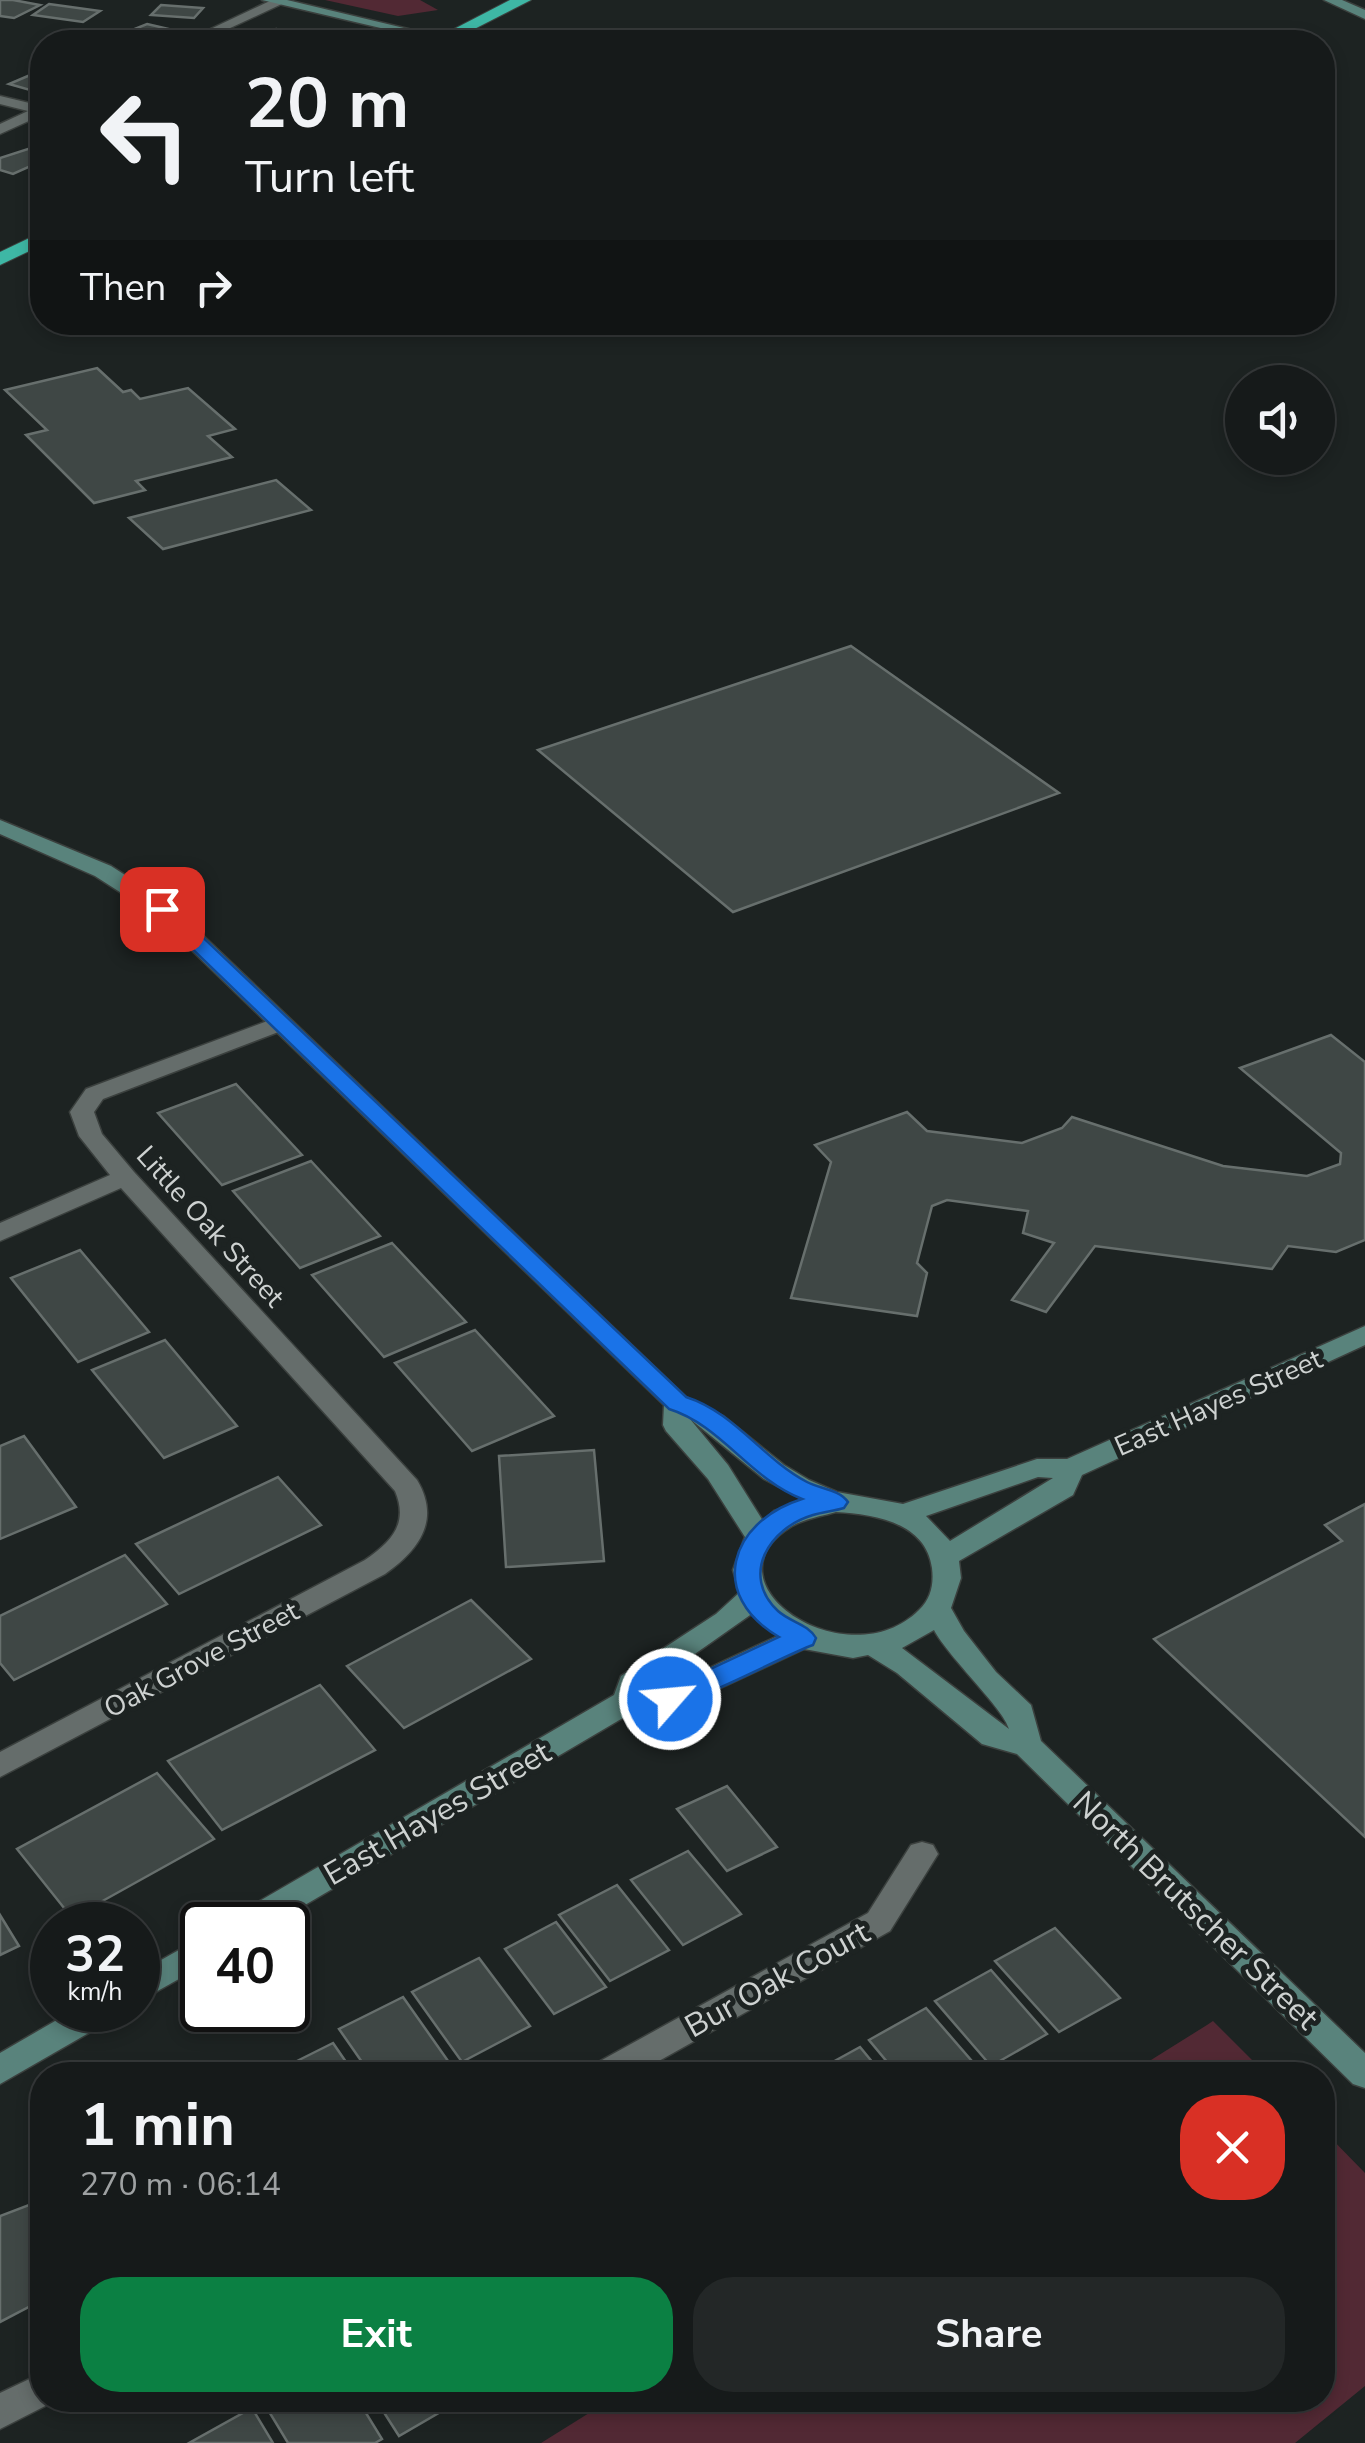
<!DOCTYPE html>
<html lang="en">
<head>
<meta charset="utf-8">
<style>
	:root { --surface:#161a1a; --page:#232727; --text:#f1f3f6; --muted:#9ea1a2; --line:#353839; --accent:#0b8043 }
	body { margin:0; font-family:"Nunito Sans",sans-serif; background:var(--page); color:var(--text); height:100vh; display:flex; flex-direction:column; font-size:38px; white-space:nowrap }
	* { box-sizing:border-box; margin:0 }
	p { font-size:32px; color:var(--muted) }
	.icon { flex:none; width:55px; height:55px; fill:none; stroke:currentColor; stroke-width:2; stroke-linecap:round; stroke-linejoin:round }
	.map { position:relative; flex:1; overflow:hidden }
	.side { position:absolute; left:30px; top:2062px; width:1305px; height:350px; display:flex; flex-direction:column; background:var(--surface); border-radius:40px; box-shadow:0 5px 15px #0003,0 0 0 2px var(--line) }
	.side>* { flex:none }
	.guide { position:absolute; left:30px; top:30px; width:1305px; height:305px; border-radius:40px; box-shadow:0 5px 15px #0003,0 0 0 2px var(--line); background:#161a1a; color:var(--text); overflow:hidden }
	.fabs { position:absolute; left:1225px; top:365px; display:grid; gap:20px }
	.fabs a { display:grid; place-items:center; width:110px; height:110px; border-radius:50%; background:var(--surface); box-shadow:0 5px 15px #0003,0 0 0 2px var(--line); font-size:50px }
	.speed { position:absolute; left:30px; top:1902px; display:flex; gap:20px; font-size:50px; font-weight:700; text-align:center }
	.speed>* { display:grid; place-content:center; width:130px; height:130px; border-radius:50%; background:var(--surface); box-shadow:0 5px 15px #0003,0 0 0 2px var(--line); line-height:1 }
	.speed small { font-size:25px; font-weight:400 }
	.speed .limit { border:5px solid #111; border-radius:15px; background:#fff; color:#111 }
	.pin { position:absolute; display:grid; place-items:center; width:85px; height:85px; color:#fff; margin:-42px; border-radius:20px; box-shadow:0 5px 15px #0006 }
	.me { position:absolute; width:110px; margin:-55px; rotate:63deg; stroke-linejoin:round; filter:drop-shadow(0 0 8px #0008) }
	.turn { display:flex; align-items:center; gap:35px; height:210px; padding:0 50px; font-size:45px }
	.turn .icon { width:130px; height:130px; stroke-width:2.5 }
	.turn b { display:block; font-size:70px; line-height:85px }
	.then { display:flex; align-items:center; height:95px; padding:0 50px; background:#0003; gap:20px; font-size:38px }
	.round { display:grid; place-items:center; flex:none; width:105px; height:105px; border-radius:40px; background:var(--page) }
	.summary { display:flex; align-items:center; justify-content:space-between; height:170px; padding:0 50px }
	h1 { font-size:60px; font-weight:700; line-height:75px }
	.cta { display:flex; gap:20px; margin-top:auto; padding:20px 50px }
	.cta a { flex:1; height:115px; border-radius:40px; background:var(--accent); color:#fff; font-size:40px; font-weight:700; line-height:115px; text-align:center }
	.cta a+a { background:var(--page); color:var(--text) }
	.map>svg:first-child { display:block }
	.green { fill:#522934 }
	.building { fill:#3f4745; stroke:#676f6d; stroke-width:2.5 }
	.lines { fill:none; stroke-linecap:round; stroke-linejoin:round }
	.street-casing { stroke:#3b403e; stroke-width:3 }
	.secondary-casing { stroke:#3b403e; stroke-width:3 }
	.highway-casing { stroke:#3b403e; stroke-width:2 }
	.street { fill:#656d6b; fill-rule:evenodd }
	.secondary { fill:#59837c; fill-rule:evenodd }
	.highway { fill:#3eb7a5; fill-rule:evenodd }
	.route { fill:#1a73e8; stroke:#114b97; stroke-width:2.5 }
	.labels { text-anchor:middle; stroke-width:10; stroke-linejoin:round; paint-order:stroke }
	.street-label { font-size:28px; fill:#ced2d1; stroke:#1d2322 }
	.near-street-label { font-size:32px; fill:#ced2d1; stroke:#1d2322 }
</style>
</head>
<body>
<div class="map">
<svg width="1365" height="2443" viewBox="0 0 1365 2443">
	<rect width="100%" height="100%" fill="#1d2322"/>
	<g class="green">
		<polygon points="325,0 420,0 438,10 398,16"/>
		<polygon points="1213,2021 1267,2075 1127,2075 1207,2025"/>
		<polygon points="1323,2130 1365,2173 1365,2386 1295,2443 541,2443 610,2400 1322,2400"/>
	</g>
	<g class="building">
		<polygon points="0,0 13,0 40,5 14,18 0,16"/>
		<polygon points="49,4 100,11 83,22 33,15"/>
		<polygon points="161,5 203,8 194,18 151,15"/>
		<polygon points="147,24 169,29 138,42 107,40"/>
		<polygon points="276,29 325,42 280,42 258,37"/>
		<polygon points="42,70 42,85 30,90 9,84"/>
		<polygon points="31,148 42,151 42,161 13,174 0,170 0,158"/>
		<polygon points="97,368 123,392 131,390 140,399 188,388 235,429 208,436 232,457 136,481 145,490 94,503 26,435 47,430 5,390"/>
		<polygon points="276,480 311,510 163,549 129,518"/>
		<polygon points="851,646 1059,793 733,912 538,750"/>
		<polygon points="1331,1035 1365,1062 1365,1240 1336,1252 1288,1246 1272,1269 1095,1246 1046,1312 1012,1300 1054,1243 1023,1233 1028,1211 947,1200 932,1206 917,1263 927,1273 917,1316 791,1298 831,1162 815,1145 907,1112 927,1131 1022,1143 1062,1128 1072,1117 1223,1166 1307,1176 1340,1164 1341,1153 1240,1068"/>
		<polygon points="236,1084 302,1155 222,1185 158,1113"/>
		<polygon points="311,1161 380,1236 300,1268 233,1191"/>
		<polygon points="392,1243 466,1322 384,1357 312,1275"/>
		<polygon points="80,1250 149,1332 78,1362 11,1278"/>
		<polygon points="475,1330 554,1416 472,1451 395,1363"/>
		<polygon points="165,1340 237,1426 164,1458 92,1370"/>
		<polygon points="24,1436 76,1507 0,1539 0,1446"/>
		<polygon points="594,1450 604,1561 506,1567 499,1456"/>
		<polygon points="278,1477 321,1525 179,1594 136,1544"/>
		<polygon points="1365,1504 1365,1837 1154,1639 1342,1541 1325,1525"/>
		<polygon points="125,1555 167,1604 14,1680 0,1663 0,1616"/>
		<polygon points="471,1600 531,1659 404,1728 347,1666"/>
		<polygon points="320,1685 375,1750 222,1830 168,1761"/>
		<polygon points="157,1773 214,1839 72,1918 17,1849"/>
		<polygon points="727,1786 777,1847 727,1871 677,1809"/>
		<polygon points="688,1851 741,1914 683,1945 631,1880"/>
		<polygon points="617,1885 669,1950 610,1981 559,1915"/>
		<polygon points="0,1915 19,1946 0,1955"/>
		<polygon points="556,1922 606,1987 554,2014 505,1949"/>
		<polygon points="1055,1928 1120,1998 1059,2032 995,1961"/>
		<polygon points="479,1958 530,2026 462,2062 412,1992"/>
		<polygon points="991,1970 1047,2034 991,2066 935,2001"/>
		<polygon points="403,1997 453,2068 440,2075 371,2075 339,2029"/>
		<polygon points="926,2008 984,2075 898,2075 869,2040"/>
		<polygon points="333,2043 355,2075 271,2074"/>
		<polygon points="860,2047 883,2075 809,2075"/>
		<polygon points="42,2200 42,2300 0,2322 0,2216"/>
		<polygon points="262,2400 358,2400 382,2439 375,2443 288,2443"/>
		<polygon points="376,2400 461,2400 399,2436"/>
		<polygon points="252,2408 273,2443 189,2443"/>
	</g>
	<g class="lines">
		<defs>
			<g id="street">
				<polygon points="272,0 286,2 200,42 183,42"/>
				<polygon points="0,96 42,106 42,115 0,134 0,124 28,111 0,104"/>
				<path d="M281,1016L293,1023L289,1028L103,1099L94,1112L102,1134L134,1172L417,1480C441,1520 419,1550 385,1574L0,1777V1752L365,1560C391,1542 409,1524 395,1491L121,1188L0,1241V1223L110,1175L79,1136L70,1112L86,1089Z"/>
				<polygon points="922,1842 933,1845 938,1854 890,1931 634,2075 588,2075 593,2065 868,1913 911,1845"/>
				<polygon points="42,2373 42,2400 55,2401 0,2429 0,2393"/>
			</g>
			<g id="secondary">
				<polygon points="262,0 287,0 450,39 440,42"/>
				<polygon points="1324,0 1342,0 1365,10 1365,19"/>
				<path d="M0,820L111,866L170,904L686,1397L723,1416L784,1465L809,1480L837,1492L903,1504L1037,1459H1067L1365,1326V1345L1082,1475L1073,1495L959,1561L961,1578L951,1608L964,1631L996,1672L1031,1705L1041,1741L1365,2053V2088L1353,2084L1017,1754L982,1744L897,1673L868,1655L853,1658L804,1649L680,1707L633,1712L271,1925H229L234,1916L614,1695L621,1676L716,1614L740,1592L733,1570L745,1537L708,1479L666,1431L663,1425L664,1405L154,914L95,876L0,834ZM690,1419L764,1479L806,1501L774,1511L763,1521L728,1465ZM1038,1477L1053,1478L950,1541L926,1516ZM836,1512C873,1514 926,1522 932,1568C934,1584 931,1599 919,1610C848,1681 698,1583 792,1526C804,1519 822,1516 836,1512ZM753,1613L778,1636L666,1688L645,1689ZM934,1630C949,1658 1004,1709 1009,1729L902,1648Z"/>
				<polygon points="202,1937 202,1966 138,2002 138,1973"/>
				<polygon points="74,2010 117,2010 113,2019 0,2084 0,2053"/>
			</g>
			<g id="highway">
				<polygon points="510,0 531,0 449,42 429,42"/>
				<polygon points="42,232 42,245 0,265 0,252"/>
			</g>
		</defs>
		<use href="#street" class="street-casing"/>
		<use href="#secondary" class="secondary-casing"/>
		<use href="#highway" class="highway-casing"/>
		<use href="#street" class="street"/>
		<use href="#secondary" class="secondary"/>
		<use href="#highway" class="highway"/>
	</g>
	<path class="route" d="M162,903L169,905L686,1397C734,1412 762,1458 807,1482C820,1489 839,1489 848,1502L844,1508C834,1511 823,1512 813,1515C769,1528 740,1575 778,1611C790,1622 808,1624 816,1638L813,1645C784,1655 680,1712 661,1706L657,1699L661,1692L779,1637C707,1595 729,1522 802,1499C750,1479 721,1425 669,1409L155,913V905Z"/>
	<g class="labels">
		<g class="street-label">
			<text transform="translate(211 1226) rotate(48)" y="10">Little Oak Street</text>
			<text transform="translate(1218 1402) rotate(-24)" y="10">East Hayes Street</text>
			<text transform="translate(201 1659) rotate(-28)" y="10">Oak Grove Street</text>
		</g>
		<g class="near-street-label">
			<text transform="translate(437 1813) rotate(-30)" y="11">East Hayes Street</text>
			<text transform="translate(1196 1910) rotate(44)" y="11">North Brutscher Street</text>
			<text transform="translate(777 1979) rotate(-29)" y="11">Bur Oak Court</text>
		</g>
	</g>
</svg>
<div class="fabs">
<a><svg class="icon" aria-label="sound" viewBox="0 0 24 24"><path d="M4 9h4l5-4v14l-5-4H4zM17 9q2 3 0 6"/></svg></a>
</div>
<div class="speed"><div>32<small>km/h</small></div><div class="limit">40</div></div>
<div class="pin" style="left:162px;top:909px;background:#d93025"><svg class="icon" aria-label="arrive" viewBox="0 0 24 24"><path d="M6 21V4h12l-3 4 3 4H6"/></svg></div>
<svg class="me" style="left:670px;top:1699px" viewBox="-20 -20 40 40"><circle r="17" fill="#1a73e8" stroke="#fff" stroke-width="3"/><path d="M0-11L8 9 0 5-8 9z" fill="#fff"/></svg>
<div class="guide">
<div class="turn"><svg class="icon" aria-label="left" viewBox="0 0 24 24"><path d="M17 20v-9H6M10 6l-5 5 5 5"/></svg><div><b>20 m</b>Turn left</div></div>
<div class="then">Then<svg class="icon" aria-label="right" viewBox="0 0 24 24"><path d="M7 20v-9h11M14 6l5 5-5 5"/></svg></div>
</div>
<section class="side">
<div class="summary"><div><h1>1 min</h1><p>270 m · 06:14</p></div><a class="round" style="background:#d93025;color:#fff"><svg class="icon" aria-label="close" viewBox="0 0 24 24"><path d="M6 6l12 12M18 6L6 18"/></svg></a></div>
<div class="cta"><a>Exit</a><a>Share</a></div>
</section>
</div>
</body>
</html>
